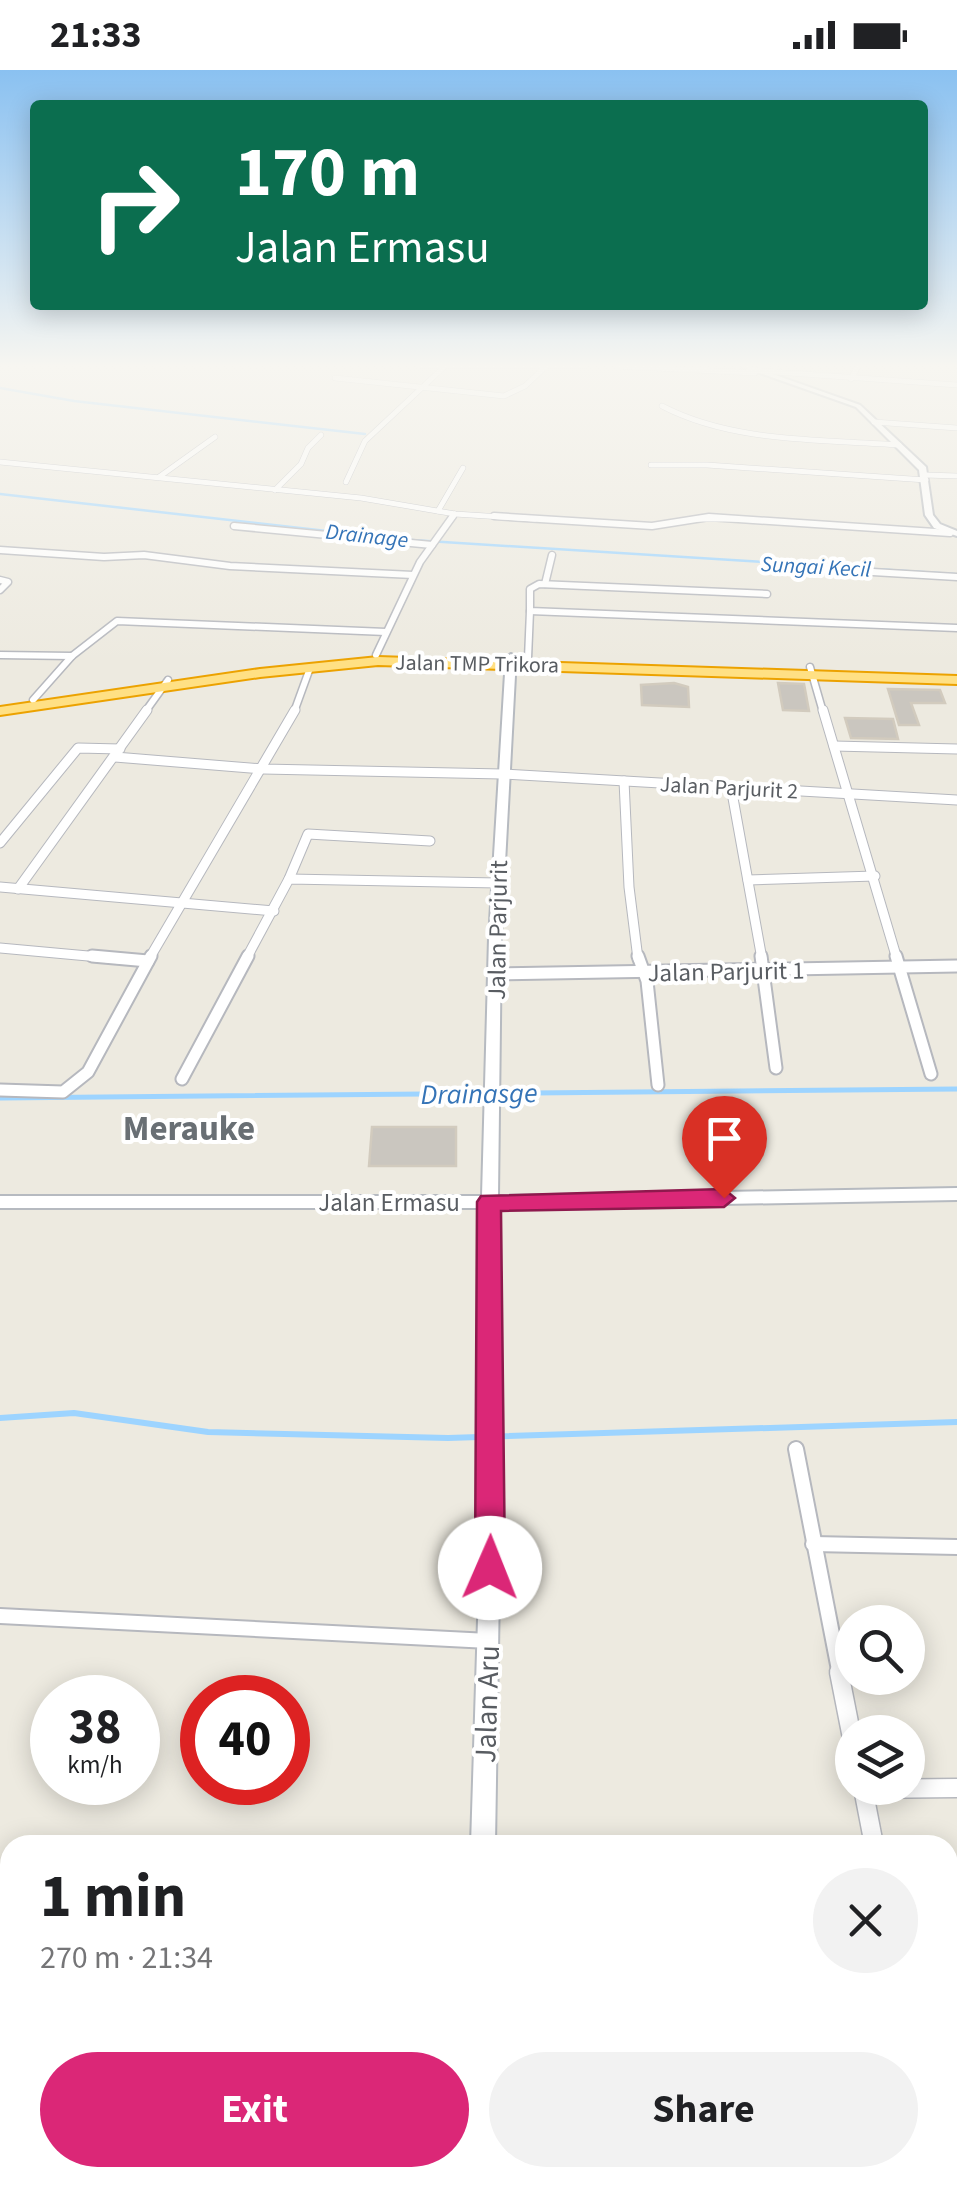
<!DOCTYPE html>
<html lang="en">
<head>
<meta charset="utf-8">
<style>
	:root { --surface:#fff; --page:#f2f2f2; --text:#202124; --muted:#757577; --accent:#db2777 }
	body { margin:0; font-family:"Source Sans 3",sans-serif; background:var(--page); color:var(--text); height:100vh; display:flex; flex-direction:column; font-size:38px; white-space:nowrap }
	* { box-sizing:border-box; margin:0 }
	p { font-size:32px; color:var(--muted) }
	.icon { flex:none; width:55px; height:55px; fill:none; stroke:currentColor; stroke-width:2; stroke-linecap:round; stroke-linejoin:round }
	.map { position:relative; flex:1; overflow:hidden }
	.side { position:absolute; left:0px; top:1765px; width:958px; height:352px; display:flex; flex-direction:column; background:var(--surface); border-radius:30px 30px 0 0; box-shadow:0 5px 25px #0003 }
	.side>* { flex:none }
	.hud { position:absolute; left:30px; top:30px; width:898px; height:210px; border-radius:10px; box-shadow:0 5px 25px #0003; background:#0b6e4f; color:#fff; overflow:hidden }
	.controls { position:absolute; left:835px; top:1535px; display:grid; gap:20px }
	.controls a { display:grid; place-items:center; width:90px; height:90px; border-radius:50%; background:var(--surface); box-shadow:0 5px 25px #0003; font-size:50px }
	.speed { position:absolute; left:30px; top:1605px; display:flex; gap:20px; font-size:50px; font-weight:700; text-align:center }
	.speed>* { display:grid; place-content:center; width:130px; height:130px; border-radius:50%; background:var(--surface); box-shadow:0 5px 25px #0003; line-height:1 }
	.speed small { font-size:25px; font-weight:400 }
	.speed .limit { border:15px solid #d22; background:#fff; color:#111 }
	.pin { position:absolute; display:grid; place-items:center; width:85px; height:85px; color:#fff; margin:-102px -42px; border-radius:50% 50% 50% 0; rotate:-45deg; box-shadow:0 0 10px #0007 }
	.pin .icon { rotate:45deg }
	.me { position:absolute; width:110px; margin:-55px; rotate:1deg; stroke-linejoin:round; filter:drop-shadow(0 0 8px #0008) }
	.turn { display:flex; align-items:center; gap:35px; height:210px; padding:0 40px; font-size:45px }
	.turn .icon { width:130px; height:130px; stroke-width:2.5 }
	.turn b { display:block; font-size:70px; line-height:85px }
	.round { display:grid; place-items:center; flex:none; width:105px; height:105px; border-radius:52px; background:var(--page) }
	.summary { display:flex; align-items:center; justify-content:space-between; height:170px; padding:0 40px }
	h1 { font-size:60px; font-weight:700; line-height:75px }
	.primary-button { display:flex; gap:20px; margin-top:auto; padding:20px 40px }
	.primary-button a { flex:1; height:115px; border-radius:60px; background:var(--accent); color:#fff; font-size:40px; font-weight:700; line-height:115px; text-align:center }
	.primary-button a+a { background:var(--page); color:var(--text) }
	.status { display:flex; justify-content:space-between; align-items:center; height:70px; padding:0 50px; background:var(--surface); direction:ltr }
	.status svg { height:28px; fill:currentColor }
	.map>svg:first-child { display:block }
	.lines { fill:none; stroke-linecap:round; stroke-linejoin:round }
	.stream-far2 { stroke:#9dd4ff; stroke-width:2.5 }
	.stream-far1 { stroke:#9dd4ff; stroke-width:5 }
	.stream { stroke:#9dd4ff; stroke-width:6 }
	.building { fill:#cac6bf; stroke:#d2cbbe; stroke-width:2.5 }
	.street-far5-casing { stroke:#b6b8be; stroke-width:6 }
	.street-far4-casing { stroke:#b6b8be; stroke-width:9 }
	.street-far3-casing { stroke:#b6b8be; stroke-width:11 }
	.street-far2-casing { stroke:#b6b8be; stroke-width:15 }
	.street-far1-casing { stroke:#b6b8be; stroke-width:18 }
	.street-casing { stroke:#b6b8be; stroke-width:21 }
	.secondary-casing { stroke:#b6bac0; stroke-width:4 }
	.highway-casing { stroke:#eca200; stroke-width:4 }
	.street-far5 { stroke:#fff; stroke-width:5 }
	.street-far4 { stroke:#fff; stroke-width:6 }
	.street-far3 { stroke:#fff; stroke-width:9 }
	.street-far2 { stroke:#fff; stroke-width:11 }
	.street-far1 { stroke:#fff; stroke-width:14 }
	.street { stroke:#fff; stroke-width:18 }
	.secondary { fill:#fff; fill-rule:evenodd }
	.highway { fill:#ffe084; fill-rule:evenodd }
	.route { fill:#db2777; stroke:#8e194d; stroke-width:2.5 }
	.labels { text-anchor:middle; stroke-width:8; stroke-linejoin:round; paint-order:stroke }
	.far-water-label { font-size:22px; font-style:italic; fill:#3574b7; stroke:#fff }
	.far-street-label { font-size:22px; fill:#595d62; stroke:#fff }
	.street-label { font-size:25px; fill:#595d62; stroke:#fff }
	.water-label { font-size:28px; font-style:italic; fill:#3574b7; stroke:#fff }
	.near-street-label { font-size:30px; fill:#595d62; stroke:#fff }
	.district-label { font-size:35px; font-weight:bold; fill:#696f74; stroke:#fff }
</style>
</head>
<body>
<div class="status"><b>21:33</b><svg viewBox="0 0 49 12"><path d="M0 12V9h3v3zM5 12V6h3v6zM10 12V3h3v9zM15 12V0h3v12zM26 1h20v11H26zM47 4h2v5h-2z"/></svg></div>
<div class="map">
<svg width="957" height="2116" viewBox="0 0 957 2116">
	<rect width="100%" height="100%" fill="#edeae0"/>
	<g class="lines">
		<g class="stream-far2">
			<polyline points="0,318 74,331 365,364"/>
			<polyline points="0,424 380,467"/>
			<polyline points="396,469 954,504"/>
		</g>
		<polyline class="stream-far1" points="0,1028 957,1019"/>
		<polyline class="stream" points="0,1348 74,1343 208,1362 448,1368 957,1352"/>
	</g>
	<g class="building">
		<polygon points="674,613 688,617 689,637 642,635 641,615"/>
		<polygon points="778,613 804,614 809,641 783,640"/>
		<polygon points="888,619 940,620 945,633 911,633 919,655 899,655"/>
		<polygon points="845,648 893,649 898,669 851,668"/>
		<polygon points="372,1057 456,1057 456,1096 369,1096"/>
	</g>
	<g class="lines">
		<defs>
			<g id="street-far5">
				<polyline points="423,296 584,296"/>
				<polyline points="615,296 755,303"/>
				<polyline points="749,300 957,315"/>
				<polyline points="335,308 504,326 525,316 544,298"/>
				<polyline points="851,309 858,296"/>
				<path d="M662,336C733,373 821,369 899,375"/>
				<polyline points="874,352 957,358"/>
				<polyline points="0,392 361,428 455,444 535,449"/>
				<polyline points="651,395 707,395 926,410"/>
				<polyline points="925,405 957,406"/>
				<polyline points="159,407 215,367"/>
				<polyline points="346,412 365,371 444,297"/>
				<polyline points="275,420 301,394 308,378 321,365"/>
				<polyline points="438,441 463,398"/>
				<polyline points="451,449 455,444"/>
				<polyline points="697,449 737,449"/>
			</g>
			<g id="street-far4">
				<polyline points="494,446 652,456 709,447 950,463"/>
				<polyline points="234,456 432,475"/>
				<polyline points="0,480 104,487 144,485 230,496 413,505"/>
				<polyline points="822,499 957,507"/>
				<polyline points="0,510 8,512 0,520"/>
				<polyline points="545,514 552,485"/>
				<polyline points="767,524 539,514 530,519 530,541 957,558"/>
				<polyline points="0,585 72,586"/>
				<polyline points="376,585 420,492 453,446"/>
				<polyline points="528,588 530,541"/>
				<polyline points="810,597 823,642"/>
				<polyline points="33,630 72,586 117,551 386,562"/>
				<polyline points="145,642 168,610"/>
				<polyline points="294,642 310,598"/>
			</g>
			<g id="street-far3">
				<polyline points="823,640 897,889"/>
				<polyline points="834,676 957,679"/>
				<polyline points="115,687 263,699 502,704 957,730"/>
				<polyline points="624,711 629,817 638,889"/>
				<polyline points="731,717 762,889"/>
				<polyline points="0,773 78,678 120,679"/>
				<polyline points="289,809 308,764 430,771"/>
				<polyline points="748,810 875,806"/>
				<polyline points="0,817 274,841"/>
				<polyline points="18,819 147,640"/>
				<polyline points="0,878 121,889"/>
				<polyline points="149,889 295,640"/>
				<polyline points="246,889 289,809 498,813"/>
			</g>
			<g id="street-far2">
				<polyline points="92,886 148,891"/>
				<polyline points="638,886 647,911 658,1015"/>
				<polyline points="761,886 776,998"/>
				<polyline points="896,886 931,1004"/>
				<polyline points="496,904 957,896"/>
				<polyline points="182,1009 248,886"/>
				<polyline points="0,1020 63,1022 88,1002 151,886"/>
			</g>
			<g id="street-far1">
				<polyline points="796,1379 840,1605"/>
				<polyline points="813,1474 957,1477"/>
				<polyline points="0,1546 489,1571"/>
			</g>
			<g id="street">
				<polyline points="839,1602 852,1668"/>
				<polyline points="863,1718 874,1775"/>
				<polyline points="863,1719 957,1718"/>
				<polyline points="948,1998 957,1998"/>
			</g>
			<g id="secondary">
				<polygon points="740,296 750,296 860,335 926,397 933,445 940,454 957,461 957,466 934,458 925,445 919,400 856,337"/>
				<polygon points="511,584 516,587 501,868 498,1126 957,1118 957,1130 498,1138 496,1217 501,1389 495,1775 471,1775 483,1389 480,1217 482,1138 0,1138 0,1126 482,1126 489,868 506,587"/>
				<polygon points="459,2108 486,2108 486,2116 458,2116"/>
			</g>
			<polygon id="highway" points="378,587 957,606 957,614 378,595 260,607 0,645 0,637 260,599"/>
		</defs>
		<use href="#street-far5" class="street-far5-casing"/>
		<use href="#street-far4" class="street-far4-casing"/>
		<use href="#street-far3" class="street-far3-casing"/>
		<use href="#street-far2" class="street-far2-casing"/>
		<use href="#street-far1" class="street-far1-casing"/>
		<use href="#street" class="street-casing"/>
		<use href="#secondary" class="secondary-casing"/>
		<use href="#highway" class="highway-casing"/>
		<use href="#street-far5" class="street-far5"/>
		<use href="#street-far4" class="street-far4"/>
		<use href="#street-far3" class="street-far3"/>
		<use href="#street-far2" class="street-far2"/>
		<use href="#street-far1" class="street-far1"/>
		<use href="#street" class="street"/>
		<use href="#secondary" class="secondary"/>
		<use href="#highway" class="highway"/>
	</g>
	<linearGradient id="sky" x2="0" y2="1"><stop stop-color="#8ac1f1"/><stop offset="0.5" stop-color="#f7f6f1"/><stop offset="1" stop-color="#f7f6f1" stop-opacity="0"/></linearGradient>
	<rect width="957" height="592" fill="url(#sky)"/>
	<polygon class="route" points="724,1119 735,1128 724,1137 501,1141 505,1498 501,1508 490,1512 479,1508 475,1498 477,1132 481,1126"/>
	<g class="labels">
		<g class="far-water-label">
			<text transform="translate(367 465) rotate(6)" y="8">Drainage</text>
			<text transform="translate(816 496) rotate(3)" y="8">Sungai Kecil</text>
		</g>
		<g class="far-street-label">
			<text transform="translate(477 593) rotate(1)" y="8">Jalan TMP Trikora</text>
			<text transform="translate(729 717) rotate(3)" y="8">Jalan Parjurit 2</text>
		</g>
		<g class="street-label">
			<text transform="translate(497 860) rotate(-89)" y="9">Jalan Parjurit</text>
			<text transform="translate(726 901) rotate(-1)" y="9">Jalan Parjurit 1</text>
			<text x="389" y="1141">Jalan Ermasu</text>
		</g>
		<g class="water-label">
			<text transform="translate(479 1023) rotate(-1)" y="10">Drainasge</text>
		</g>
		<g class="near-street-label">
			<text transform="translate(487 1634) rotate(-88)" y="10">Jalan Aru</text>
		</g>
		<g class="district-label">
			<text x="189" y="1070">Merauke</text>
		</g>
	</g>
</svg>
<div class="controls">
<a><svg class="icon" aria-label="search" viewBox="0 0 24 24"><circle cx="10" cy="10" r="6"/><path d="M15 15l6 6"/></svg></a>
<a><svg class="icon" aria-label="layers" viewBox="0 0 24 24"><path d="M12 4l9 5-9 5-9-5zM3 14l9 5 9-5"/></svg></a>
</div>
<div class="speed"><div>38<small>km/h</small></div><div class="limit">40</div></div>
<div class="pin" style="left:724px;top:1128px;background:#d93025"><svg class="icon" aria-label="arrive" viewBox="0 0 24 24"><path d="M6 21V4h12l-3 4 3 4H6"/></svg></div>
<svg class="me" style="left:490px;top:1498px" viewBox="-20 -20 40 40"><circle r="19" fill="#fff"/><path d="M0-13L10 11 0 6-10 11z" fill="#db2777"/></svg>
<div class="hud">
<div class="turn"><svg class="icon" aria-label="right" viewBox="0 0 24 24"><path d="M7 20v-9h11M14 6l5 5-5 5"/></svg><div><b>170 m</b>Jalan Ermasu</div></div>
</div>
<section class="side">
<div class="summary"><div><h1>1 min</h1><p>270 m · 21:34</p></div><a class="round"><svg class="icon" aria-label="close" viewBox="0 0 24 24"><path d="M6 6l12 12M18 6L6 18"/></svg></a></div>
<div class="primary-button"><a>Exit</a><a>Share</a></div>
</section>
</div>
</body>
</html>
